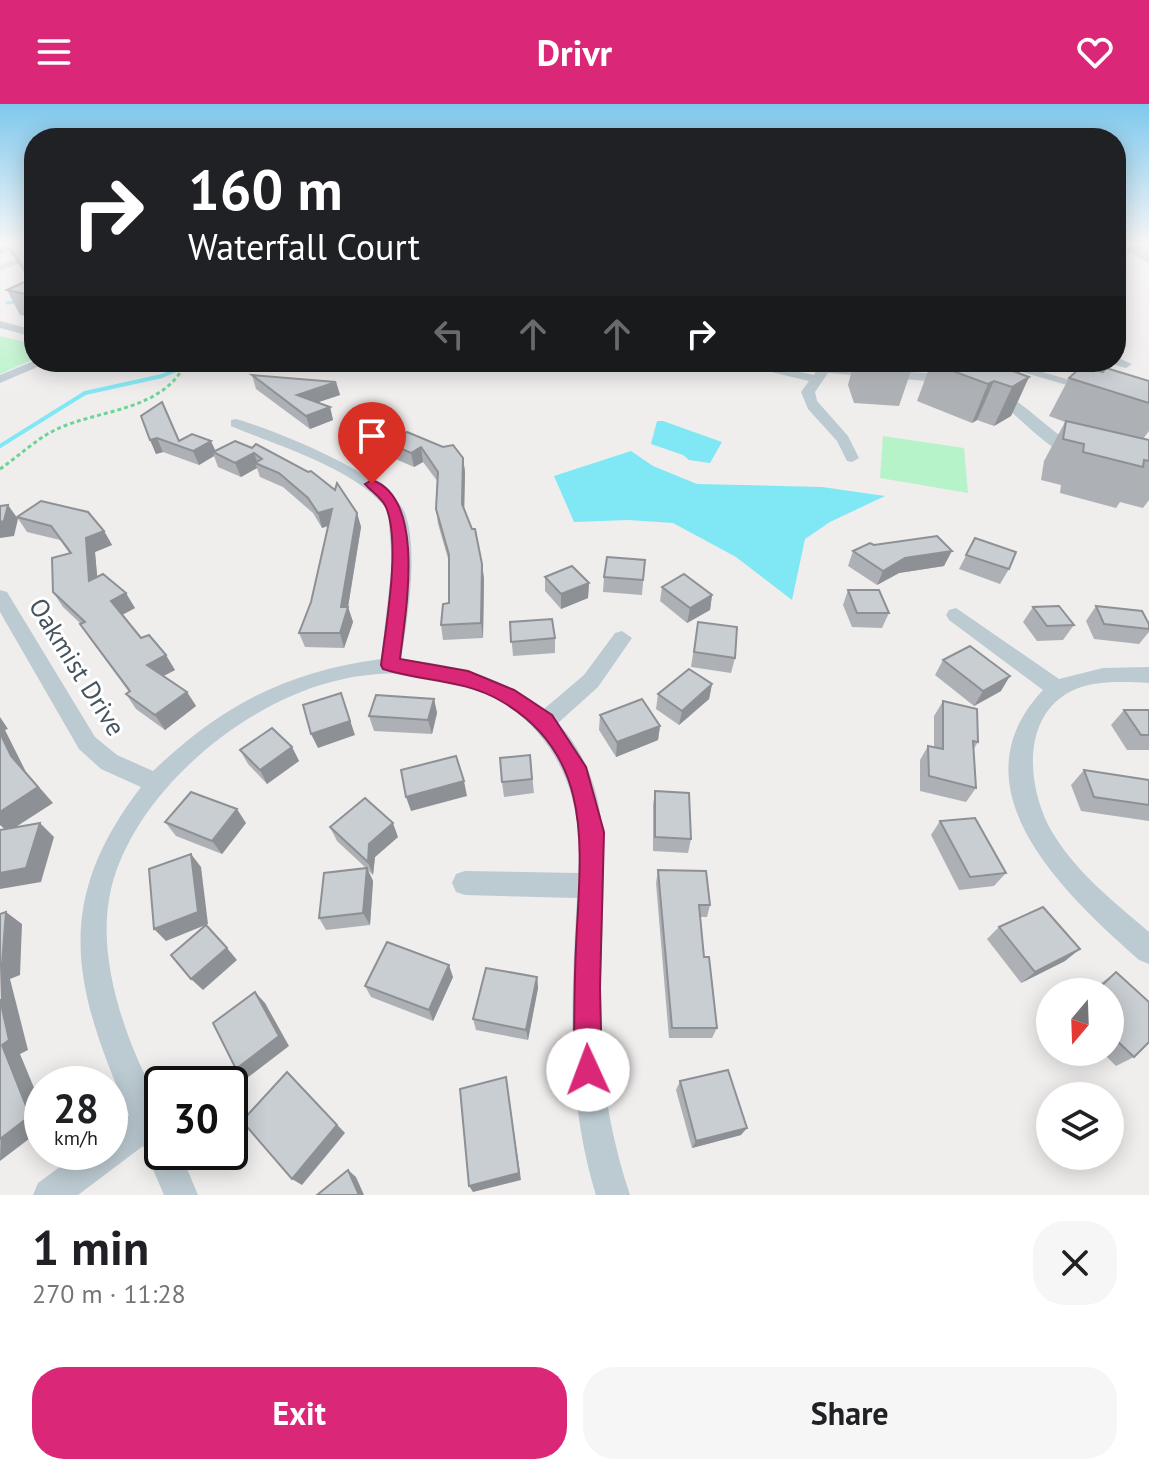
<!DOCTYPE html>
<html lang="en">
<head>
<meta charset="utf-8">
<style>
	:root { --surface:#fff; --page:#f6f6f6; --text:#202124; --muted:#757577; --accent:#db2777 }
	body { margin:0; font-family:"PT Sans",sans-serif; background:var(--page); color:var(--text); height:100vh; display:flex; flex-direction:column; font-size:30px; white-space:nowrap }
	* { box-sizing:border-box; margin:0 }
	p { font-size:26px; color:var(--muted) }
	.icon { flex:none; width:44px; height:44px; fill:none; stroke:currentColor; stroke-width:2; stroke-linecap:round; stroke-linejoin:round }
	.map { position:relative; height:1091px; overflow:hidden }
	.details { display:flex; flex-direction:column; background:var(--surface); flex:1 }
	.details>* { flex:none }
	.guide { position:absolute; left:24px; top:24px; width:1102px; height:244px; border-radius:32px; box-shadow:0 4px 20px #0003; background:#202124; color:#fff; overflow:hidden }
	.needle { width:52px; rotate:199deg }
	.buttons { position:absolute; left:1036px; top:874px; display:grid; gap:16px }
	.buttons a { display:grid; place-items:center; width:88px; height:88px; border-radius:50%; background:var(--surface); box-shadow:0 4px 20px #0003; font-size:40px }
	.speed { position:absolute; left:24px; top:962px; display:flex; gap:16px; font-size:40px; font-weight:700; text-align:center }
	.speed>* { display:grid; place-content:center; width:104px; height:104px; border-radius:50%; background:var(--surface); box-shadow:0 4px 20px #0003; line-height:1 }
	.speed small { font-size:20px; font-weight:400 }
	.speed .limit { border:4px solid #111; border-radius:12px; background:#fff; color:#111 }
	.pin { position:absolute; display:grid; place-items:center; width:68px; height:68px; color:#fff; margin:-82px -34px; border-radius:50% 50% 50% 0; rotate:-45deg; box-shadow:0 0 8px #0007 }
	.pin .icon { rotate:45deg }
	.me { position:absolute; width:88px; margin:-44px; rotate:358deg; stroke-linejoin:round; filter:drop-shadow(0 0 6px #0008) }
	.turn { display:flex; align-items:center; gap:28px; height:168px; padding:0 32px; font-size:36px }
	.turn .icon { width:104px; height:104px; stroke-width:2.5 }
	.turn b { display:block; font-size:56px; line-height:68px }
	.lanes { display:flex; align-items:center; height:76px; padding:0 32px; background:#0003; justify-content:center; gap:40px; direction:ltr }
	.lanes .off { opacity:.35 }
	.round { display:grid; place-items:center; flex:none; width:84px; height:84px; border-radius:32px; background:var(--page) }
	.summary { display:flex; align-items:center; justify-content:space-between; height:136px; padding:0 32px }
	h1 { font-size:48px; font-weight:600; line-height:60px }
	.action { display:flex; gap:16px; margin-top:auto; padding:16px 32px }
	.action a { flex:1; height:92px; border-radius:32px; background:var(--accent); color:#fff; font-size:32px; font-weight:600; line-height:92px; text-align:center }
	.action a+a { background:var(--page); color:var(--text) }
	header { display:flex; justify-content:space-between; align-items:center; height:104px; padding:0 32px; background:var(--accent); color:#fff; font-size:36px; font-weight:600 }
	.map>svg:first-child { display:block }
	.green { fill:#b7f3c8 }
	.water { fill:#80e7f4 }
	.lines { fill:none; stroke-linecap:round; stroke-linejoin:round }
	.stream-far1 { stroke:#80e7f4; stroke-width:3 }
	.stream { stroke:#80e7f4; stroke-width:4 }
	.path { stroke:#6cd496; stroke-width:3; stroke-dasharray:4 3; stroke-linecap:butt }
	.minor { fill:#bccad1; fill-rule:evenodd }
	.wall { fill:#adb1b5 }
	.shaded-wall { fill:#8d9094 }
	.building { fill:#c9ced3; stroke:#8d9094; stroke-width:2 }
	.route { fill:#db2777; stroke:#8e194d; stroke-width:2 }
	.labels { text-anchor:middle; stroke-width:6; stroke-linejoin:round; paint-order:stroke }
	.street-label { font-size:26px; fill:#44535d; stroke:#fff }
</style>
</head>
<body>
<header><svg class="icon" aria-label="menu" viewBox="0 0 24 24"><path d="M4 6h16M4 12h16M4 18h16"/></svg>Drivr<svg class="icon" aria-label="heart" viewBox="0 0 24 24"><path d="M12 20l-8-8c-3-5 5-10 8-4 3-6 11-1 8 4z"/></svg></header>
<div class="map">
<svg width="1149" height="1091" viewBox="0 0 1149 1091">
	<rect width="100%" height="100%" fill="#f0eded"/>
	<g class="green">
		<polygon points="0,232 34,240 34,255 0,270"/>
		<polygon points="883,332 964,344 968,389 880,374"/>
	</g>
	<g class="water">
		<polygon points="657,317 663,317 722,338 710,359 689,356 683,351 651,340"/>
		<polygon points="631,347 653,362 697,380 822,383 885,392 830,418 805,435 792,496 736,453 673,419 628,416 574,418 554,372"/>
	</g>
	<g class="lines">
		<polyline class="stream-far1" points="7,199 34,196"/>
		<polyline class="stream" points="0,342 85,289 162,272 194,258"/>
		<path class="path" d="M0,365C19,352 36,335 57,325C100,305 164,307 186,258"/>
		<g class="minor">
			<polygon points="34,148 34,154 0,167 0,161"/>
			<polygon points="0,217 34,226 34,233 0,224"/>
			<polygon points="1116,253 1132,260 1126,264 1112,260 1116,258"/>
			<polygon points="34,257 49,258 0,279 0,271"/>
			<polygon points="729,258 753,258 814,271 820,258 832,258 832,262 952,271 958,275 952,279 828,269 815,288 817,297 848,332 859,354 852,358 847,357 837,337 808,305 801,288 809,277"/>
			<polygon points="988,258 1008,258 1097,284 1091,288"/>
			<path d="M989,284C1008,282 1059,336 1084,348V354C1056,359 1014,305 989,290Z"/>
			<path d="M236,315C274,326 391,372 405,409C419,448 407,516 401,556C452,559 503,573 544,605L584,571L615,529L622,527L632,534L598,583L558,619C608,675 605,738 603,808C602,853 599,897 601,942C604,993 614,1043 630,1091H596C566,993 571,896 577,794L465,791L456,788L452,779L456,770L465,767L578,769C591,620 469,542 331,578C239,602 134,690 111,785C98,841 116,905 138,956C145,973 159,994 162,1012C164,1023 162,1036 162,1048H180L198,1091H164L143,1042L78,1091H33L38,1079L80,1048H110V1025L129,1011C74,884 51,800 141,683L101,665L79,645L0,508V486L7,488L95,633L117,651L153,667C222,601 286,568 381,555L392,460L388,407C358,365 278,342 231,322V316Z"/>
			<path d="M956,504L1059,575L1103,564L1149,563V579C1125,578 1098,576 1076,585C1018,609 1027,689 1054,731C1078,770 1115,799 1149,828V860L1139,856C1066,791 950,685 1043,586L949,516L946,511L949,506Z"/>
		</g>
	</g>
	<g class="wall">
		<polygon points="0,140 34,140 34,214 20,211 7,186 28,176 14,152 13,153 9,147 0,150"/>
		<polygon points="1116,140 1149,140 1149,159 1128,147 1122,159 1116,158"/>
		<polygon points="540,258 560,258 550,263"/>
		<polygon points="854,258 910,258 912,264 899,302 854,299 848,281"/>
		<polygon points="931,259 1029,273 1011,312 994,322 977,316 972,319 917,297"/>
		<polygon points="1103,268 1149,277 1149,327 1143,335 1149,336 1149,396 1143,404 1120,398 1116,404 1060,389 1061,381 1041,376 1044,357 1065,318 1049,312 1069,274"/>
		<polygon points="252,271 336,278 340,291 318,298 330,303 333,316 310,325 256,285"/>
		<polygon points="141,312 179,337 215,347 235,337 357,409 361,423 348,503 353,518 344,544 305,543 299,529 311,498 328,422 322,424 313,409 283,383 260,373 257,364 241,373 218,363 214,352 199,361 163,348 156,350"/>
		<polygon points="407,328 463,354 465,368 464,406 482,460 484,475 483,534 443,536 441,521 449,499 449,458 438,420 436,405 438,378 423,358 414,363 391,353 388,339"/>
		<polygon points="17,413 104,427 112,441 95,448 97,473 135,504 122,511 141,534 175,566 163,572 187,588 196,602 165,626 136,605 126,590 129,588 90,535 80,520 81,520 63,503 53,488 70,450 60,436 27,428"/>
		<polygon points="975,434 1009,465 1000,480 959,465"/>
		<polygon points="874,441 944,462 899,469 877,481 848,462 853,447"/>
		<polygon points="645,456 642,491 603,488 604,473"/>
		<polygon points="545,473 589,479 588,494 561,505 545,487"/>
		<polygon points="662,483 712,491 710,506 687,519 660,497"/>
		<polygon points="848,486 889,509 882,524 852,523 843,501"/>
		<polygon points="1096,502 1149,520 1149,528 1139,540 1094,535 1086,517"/>
		<polygon points="1033,503 1074,521 1063,536 1037,537 1023,518"/>
		<polygon points="510,518 555,534 555,549 513,552"/>
		<polygon points="698,518 735,554 731,569 691,563"/>
		<polygon points="943,556 1001,587 974,602 935,571"/>
		<polygon points="712,580 709,595 679,621 656,605 658,590"/>
		<polygon points="434,595 437,609 432,630 374,627 369,612"/>
		<polygon points="943,597 978,638 973,646 976,684 966,698 920,687 920,656 928,642 934,643 934,612"/>
		<polygon points="1124,606 1149,606 1149,646 1127,646 1111,621"/>
		<polygon points="600,611 660,622 658,636 616,653 599,626"/>
		<polygon points="292,643 299,657 267,680 248,660 240,646"/>
		<polygon points="530,651 534,689 504,693 502,678"/>
		<polygon points="1084,666 1149,676 1149,717 1081,707 1071,681"/>
		<polygon points="655,687 691,735 688,749 653,747 653,701"/>
		<polygon points="940,717 1006,769 994,782 959,786 931,731"/>
		<polygon points="165,718 246,719 222,750 176,732"/>
		<polygon points="330,723 398,733 375,753 373,771 368,766 373,777 370,821 326,826 319,814 366,764 337,737"/>
		<polygon points="658,766 710,801 707,813 700,813 704,853 717,924 712,934 669,934 656,779"/>
		<polygon points="999,823 1065,857 1021,879 987,835"/>
		<polygon points="1116,868 1134,953 1116,962 1102,948 1110,948 1110,888 1091,888 1100,880"/>
		<polygon points="453,873 433,917 371,893 365,882"/>
		<polygon points="537,873 538,884 528,936 476,926 473,915"/>
		<polygon points="680,977 741,1031 692,1044 676,986"/>
	</g>
	<g class="shaded-wall">
		<polygon points="0,140 5,140 9,147 0,150"/>
		<polygon points="550,258 560,258 550,263"/>
		<polygon points="1029,273 1011,312 994,322 1012,283"/>
		<polygon points="994,277 977,316 972,319 988,280"/>
		<polygon points="336,278 340,291 301,304 297,291"/>
		<polygon points="330,303 333,316 310,325 306,312"/>
		<polygon points="157,334 163,348 156,350 150,336"/>
		<polygon points="211,337 217,350 213,348 214,352 199,361 193,347"/>
		<polygon points="421,343 423,358 414,363 411,349"/>
		<polygon points="254,349 258,360 255,359 257,364 241,373 235,359"/>
		<polygon points="463,354 465,368 464,415 462,400"/>
		<polygon points="8,401 18,415 14,432 0,434 0,418"/>
		<polygon points="332,405 336,419 322,424 318,409"/>
		<polygon points="357,409 361,423 348,503 353,518 344,544 340,529 341,503"/>
		<polygon points="104,427 112,441 95,448 99,492 89,477 86,434"/>
		<polygon points="952,447 944,462 899,469 877,481 883,467 905,454"/>
		<polygon points="482,460 484,475 483,534 481,519"/>
		<polygon points="589,479 588,494 561,505 561,490"/>
		<polygon points="126,489 135,504 120,512 111,497"/>
		<polygon points="712,491 710,506 687,519 690,504"/>
		<polygon points="166,551 175,566 156,576 147,561"/>
		<polygon points="1010,572 1001,587 974,602 983,587"/>
		<polygon points="712,580 709,595 679,621 682,607"/>
		<polygon points="187,588 196,602 165,626 155,611"/>
		<polygon points="341,589 355,631 318,644 311,630"/>
		<polygon points="434,595 437,609 432,630 428,616"/>
		<polygon points="0,613 8,625 5,626 26,668 53,699 8,728 0,721 0,708 11,652 0,629"/>
		<polygon points="660,622 658,636 616,653 617,638"/>
		<polygon points="292,643 299,657 267,680 260,666"/>
		<polygon points="464,677 467,692 411,707 406,693"/>
		<polygon points="237,705 246,719 222,750 212,737"/>
		<polygon points="40,719 54,733 41,778 0,785 0,769"/>
		<polygon points="393,719 398,733 375,753 373,771 368,758 369,740"/>
		<polygon points="191,750 201,763 208,820 166,837 154,825"/>
		<polygon points="367,764 373,777 370,821 363,809"/>
		<polygon points="6,808 22,820 20,871 10,875 28,946 20,950 42,1003 42,1025 0,1057 2,941 0,861"/>
		<polygon points="227,844 237,856 203,886 191,875"/>
		<polygon points="1080,845 1065,857 1021,879 1035,868"/>
		<polygon points="449,861 453,873 433,917 429,906"/>
		<polygon points="537,873 538,884 528,936 526,926"/>
		<polygon points="255,888 265,899 289,942 247,974 236,965"/>
		<polygon points="287,968 345,1029 302,1081 292,1075"/>
		<polygon points="506,973 521,1076 473,1088 469,1082"/>
		<polygon points="747,1024 741,1031 692,1044 696,1037"/>
		<polygon points="348,1066 356,1073 364,1091 359,1091"/>
	</g>
	<g class="building">
		<polygon points="11,140 34,140 34,192 7,186 31,175 8,141"/>
		<polygon points="1116,140 1131,140 1128,148 1116,146"/>
		<polygon points="1140,140 1149,140 1149,145"/>
		<polygon points="864,258 910,258 912,264 865,261"/>
		<polygon points="932,258 989,258 1029,273 1012,283 994,277 988,280 931,259"/>
		<polygon points="1082,262 1103,268 1106,264 1149,277 1149,299 1069,274"/>
		<polygon points="252,271 336,278 297,291 330,303 306,312"/>
		<polygon points="162,298 179,337 192,330 211,337 193,347 157,334 150,336 141,312"/>
		<polygon points="1066,317 1149,336 1149,357 1144,356 1143,363 1083,348 1084,340 1063,335"/>
		<polygon points="407,328 443,343 453,341 463,354 462,400 472,425 475,425 482,460 481,519 441,521 443,500 449,499 449,451 436,405 438,368 421,343 411,349 388,339"/>
		<polygon points="235,337 252,344 256,340 308,368 311,367 335,386 337,379 357,409 341,503 348,503 340,529 299,529 311,498 332,405 318,409 308,394 279,369 255,359 262,355 254,349 235,359 213,348"/>
		<polygon points="41,397 88,408 104,427 86,434 89,477 103,470 126,489 111,497 141,534 149,531 166,551 147,561 187,588 155,611 126,590 130,587 80,520 85,518 53,488 52,454 71,449 51,422 17,413"/>
		<polygon points="8,401 4,417 0,418 0,402"/>
		<polygon points="937,432 952,447 905,454 883,467 853,447 870,439 874,441"/>
		<polygon points="975,434 1016,448 1009,465 966,451"/>
		<polygon points="607,453 645,456 643,476 604,473"/>
		<polygon points="572,462 589,479 561,490 545,473"/>
		<polygon points="684,470 712,491 690,504 662,483"/>
		<polygon points="848,486 879,486 889,509 857,509"/>
		<polygon points="1059,502 1074,521 1047,522 1033,503"/>
		<polygon points="1096,502 1142,507 1149,520 1149,525 1104,520"/>
		<polygon points="552,515 555,534 511,538 510,518"/>
		<polygon points="698,518 737,523 735,554 694,548"/>
		<polygon points="970,542 1010,572 983,587 943,556"/>
		<polygon points="689,565 712,580 682,607 658,590"/>
		<polygon points="341,589 350,617 311,630 303,601"/>
		<polygon points="376,591 434,595 428,616 369,612"/>
		<polygon points="642,595 660,622 617,638 600,611"/>
		<polygon points="943,597 977,605 978,638 973,637 976,684 929,672 928,642 943,645"/>
		<polygon points="1124,606 1149,606 1149,631 1141,631"/>
		<polygon points="272,624 292,643 260,666 240,646"/>
		<polygon points="0,629 11,652 38,683 0,708"/>
		<polygon points="530,651 532,675 502,678 500,654"/>
		<polygon points="456,652 464,677 406,693 401,666"/>
		<polygon points="1084,666 1149,676 1149,701 1094,693"/>
		<polygon points="655,687 689,689 691,735 655,733"/>
		<polygon points="191,688 237,705 212,737 165,718"/>
		<polygon points="365,694 393,719 369,740 368,758 330,723"/>
		<polygon points="975,714 1006,769 970,773 940,717"/>
		<polygon points="40,719 26,764 0,769 0,726"/>
		<polygon points="191,750 198,808 154,825 149,765"/>
		<polygon points="367,764 363,809 319,814 324,769"/>
		<polygon points="658,766 706,767 710,801 699,801 704,853 709,853 717,924 672,924"/>
		<polygon points="1043,803 1080,845 1035,868 999,823"/>
		<polygon points="6,808 2,860 0,861 0,810"/>
		<polygon points="206,821 227,844 191,875 171,851"/>
		<polygon points="387,838 449,861 429,906 365,882"/>
		<polygon points="486,864 537,873 526,926 473,915"/>
		<polygon points="1116,868 1149,898 1149,938 1134,953 1110,930 1110,888 1095,888"/>
		<polygon points="255,888 279,932 236,965 213,919"/>
		<polygon points="0,895 9,936 2,941 30,1012 0,1035"/>
		<polygon points="728,966 747,1024 696,1037 680,977"/>
		<polygon points="287,968 337,1021 292,1075 242,1017"/>
		<polygon points="506,973 519,1069 469,1082 460,985"/>
		<polygon points="348,1066 359,1091 317,1091"/>
	</g>
	<linearGradient id="sky" x2="0" y2="1"><stop stop-color="#7ec8ed"/><stop offset="0.48" stop-color="#f8f7f7"/><stop offset="1" stop-color="#f8f7f7" stop-opacity="0"/></linearGradient>
	<rect width="1149" height="292" fill="url(#sky)"/>
	<path class="route" d="M372,376C427,395 405,511 400,555L468,567L514,586L552,611L586,663L604,728L600,884L602,966L598,976L588,980L578,976L574,966C574,925 574,884 576,843C580,749 597,652 501,597C464,575 423,578 383,565L381,561C386,522 401,439 386,403C382,394 372,388 365,380Z"/>
	<g class="labels">
		<g class="street-label">
			<text transform="translate(77 563) rotate(58)" y="9">Oakmist Drive</text>
		</g>
	</g>
</svg>
<div class="buttons">
<a><svg class="needle" viewBox="-14 -14 28 28"><path d="M0-13l5 13h-10z" fill="#e53935"/><path d="M0 13l5-13h-10z" fill="#757577"/></svg></a>
<a><svg class="icon" aria-label="layers" viewBox="0 0 24 24"><path d="M12 4l9 5-9 5-9-5zM3 14l9 5 9-5"/></svg></a>
</div>
<div class="speed"><div>28<small>km/h</small></div><div class="limit">30</div></div>
<div class="pin" style="left:372px;top:380px;background:#d93025"><svg class="icon" aria-label="arrive" viewBox="0 0 24 24"><path d="M6 21V4h12l-3 4 3 4H6"/></svg></div>
<svg class="me" style="left:588px;top:966px" viewBox="-20 -20 40 40"><circle r="19" fill="#fff"/><path d="M0-13L10 11 0 6-10 11z" fill="#db2777"/></svg>
<div class="guide">
<div class="turn"><svg class="icon" aria-label="right" viewBox="0 0 24 24"><path d="M7 20v-9h11M14 6l5 5-5 5"/></svg><div><b>160 m</b>Waterfall Court</div></div>
<div class="lanes"><svg class="icon off" aria-label="left" viewBox="0 0 24 24"><path d="M17 20v-9H6M10 6l-5 5 5 5"/></svg><svg class="icon off" aria-label="ahead" viewBox="0 0 24 24"><path d="M12 20V5M6 11l6-6 6 6"/></svg><svg class="icon off" aria-label="ahead" viewBox="0 0 24 24"><path d="M12 20V5M6 11l6-6 6 6"/></svg><svg class="icon" aria-label="right" viewBox="0 0 24 24"><path d="M7 20v-9h11M14 6l5 5-5 5"/></svg></div>
</div>
</div>
<section class="details">
<div class="summary"><div><h1>1 min</h1><p>270 m · 11:28</p></div><a class="round"><svg class="icon" aria-label="close" viewBox="0 0 24 24"><path d="M6 6l12 12M18 6L6 18"/></svg></a></div>
<div class="action"><a>Exit</a><a>Share</a></div>
</section>
</body>
</html>
